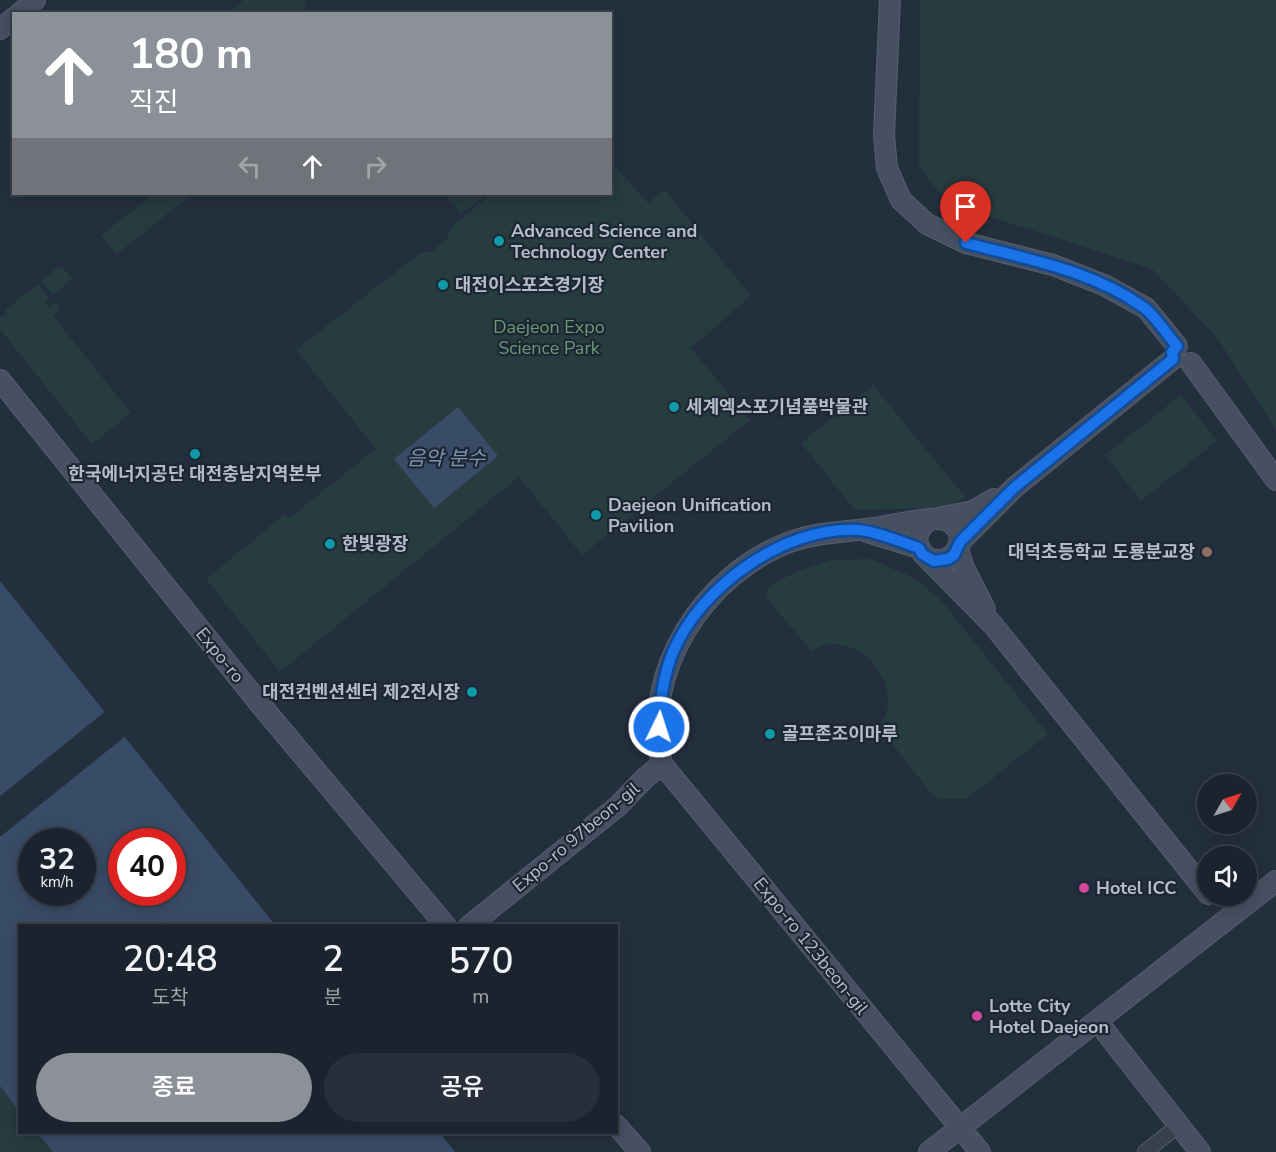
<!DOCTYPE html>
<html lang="ko">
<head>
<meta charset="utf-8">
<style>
	:root { --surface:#1b232e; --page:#282f3a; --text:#f1f3f6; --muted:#a0a4aa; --line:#39404a; --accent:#8c9099 }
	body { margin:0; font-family:"Nunito Sans","Noto Sans KR",sans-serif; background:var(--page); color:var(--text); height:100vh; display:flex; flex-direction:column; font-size:22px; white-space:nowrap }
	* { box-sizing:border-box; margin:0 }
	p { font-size:20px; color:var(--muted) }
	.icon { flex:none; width:33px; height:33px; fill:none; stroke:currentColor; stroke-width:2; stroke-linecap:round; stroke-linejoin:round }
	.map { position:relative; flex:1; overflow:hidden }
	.side { position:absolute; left:18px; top:924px; width:600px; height:210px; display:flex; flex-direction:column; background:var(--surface); border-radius:0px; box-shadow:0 3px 15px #0003,0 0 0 2px var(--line) }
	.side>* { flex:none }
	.banner { position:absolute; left:12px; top:12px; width:600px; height:183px; border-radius:0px; box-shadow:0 3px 15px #0003,0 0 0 2px var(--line); background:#8c9099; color:#fff; overflow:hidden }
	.needle { width:39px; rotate:51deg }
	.tools { position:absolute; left:1197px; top:774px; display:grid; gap:12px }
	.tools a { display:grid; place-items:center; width:60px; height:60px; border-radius:50%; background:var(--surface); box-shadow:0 3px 15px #0003,0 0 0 2px var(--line); font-size:30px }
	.speed { position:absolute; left:18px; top:828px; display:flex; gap:12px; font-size:30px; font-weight:700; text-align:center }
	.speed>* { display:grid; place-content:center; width:78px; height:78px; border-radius:50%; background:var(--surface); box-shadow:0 3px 15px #0003,0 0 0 2px var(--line); line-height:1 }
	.speed small { font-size:15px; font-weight:400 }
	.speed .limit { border:9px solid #d22; background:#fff; color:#111 }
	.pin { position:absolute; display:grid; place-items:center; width:51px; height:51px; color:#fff; margin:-62px -26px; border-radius:50% 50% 50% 0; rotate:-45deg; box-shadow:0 0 6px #0007 }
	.pin .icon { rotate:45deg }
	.me { position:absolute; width:66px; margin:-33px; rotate:4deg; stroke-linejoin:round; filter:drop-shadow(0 0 4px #0008) }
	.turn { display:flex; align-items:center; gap:21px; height:126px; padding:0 18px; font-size:27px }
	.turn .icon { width:78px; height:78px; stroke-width:2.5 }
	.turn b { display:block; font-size:42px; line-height:51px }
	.lanes { display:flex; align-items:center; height:57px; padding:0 18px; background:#0003; justify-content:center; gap:30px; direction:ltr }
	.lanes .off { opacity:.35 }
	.eta { display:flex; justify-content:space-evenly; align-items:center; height:102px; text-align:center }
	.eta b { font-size:36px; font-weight:600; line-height:42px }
	.primary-button { display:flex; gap:12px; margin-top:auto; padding:12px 18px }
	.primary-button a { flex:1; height:69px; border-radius:36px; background:var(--accent); color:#fff; font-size:24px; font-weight:600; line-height:69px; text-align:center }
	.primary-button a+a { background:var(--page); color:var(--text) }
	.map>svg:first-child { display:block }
	.green { fill:#263c3f }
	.water { fill:#394c67; fill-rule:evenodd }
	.pier { fill:#242f3e }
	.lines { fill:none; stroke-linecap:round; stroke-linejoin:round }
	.street-casing { stroke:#565f6c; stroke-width:16 }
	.secondary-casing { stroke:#565f6c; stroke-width:22 }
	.street { stroke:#38414e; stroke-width:14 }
	.secondary { stroke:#465061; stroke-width:20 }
	.route-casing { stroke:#114b97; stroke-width:15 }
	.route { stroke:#1a73e8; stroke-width:10 }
	.culture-dot { fill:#0f9aa8; stroke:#1d2633; stroke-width:2 }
	.education-dot { fill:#8d6e63; stroke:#1d2633; stroke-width:2 }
	.hotel-dot { fill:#d1479c; stroke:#1d2633; stroke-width:2 }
	.labels { text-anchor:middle; stroke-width:4.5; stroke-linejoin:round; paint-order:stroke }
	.poi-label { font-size:18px; font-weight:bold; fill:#b4bcc9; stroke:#1d2633; text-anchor:start }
	.park-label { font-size:18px; fill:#6b9a76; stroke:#1d2633 }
	.street-label { font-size:18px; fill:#b4bcc9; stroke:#1d2633 }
	.water-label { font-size:20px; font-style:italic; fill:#7c92b1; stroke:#1d2633 }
</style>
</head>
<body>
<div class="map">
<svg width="1276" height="1152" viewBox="0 0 1276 1152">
	<rect width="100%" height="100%" fill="#242f3e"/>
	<g class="green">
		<polygon points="244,0 304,0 306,3 305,8 298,13 227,13"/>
		<polygon points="920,0 1276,0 1276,430 1218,339 1152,269 948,203 919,167"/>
		<polygon points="611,161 648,203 665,190 751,296 691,348 750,420 582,555 519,477 280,672 206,579 285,514 289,518 376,449 296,350 420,253 432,251 447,239 452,226 492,194 610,194"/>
		<polygon points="154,194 192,194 117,254 101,235"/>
		<polygon points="445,194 487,194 461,214"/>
		<polygon points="58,267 64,269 72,279 53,295 41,281"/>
		<polygon points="38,284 49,298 45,302 49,308 56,303 60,309 53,316 131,413 92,444 0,329 0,318 7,313 5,310"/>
		<polygon points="873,385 966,498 942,508 855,510 801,443"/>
		<polygon points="1181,395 1217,441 1141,501 1105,455"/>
		<path d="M871,559L912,577L940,599L1048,734L967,799H939L931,793L878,726C881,722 884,718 886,714C897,681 865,644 833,644C826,644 818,648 811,651L765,596L768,587L797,571L831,560Z"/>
		<polygon points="0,1086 19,1111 20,1132 37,1133 52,1152 0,1152"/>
	</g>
	<g class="water">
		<polygon points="458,407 498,456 434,508 394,459"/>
		<path d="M0,581L275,925L20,926L19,1111L0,1086ZM32,842H82V892H32ZM122,842H172V892H122Z"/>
		<polygon points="440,1133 455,1152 53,1152 37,1133"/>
	</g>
	<polygon class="pier" points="107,710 127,735 0,837 0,796"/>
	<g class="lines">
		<defs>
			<polyline id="street" points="1145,1152 1179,1125"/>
			<g id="secondary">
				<polyline points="890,0 884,135 887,168 901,200 927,224 966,243 1053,265 1104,285 1146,308 1177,346"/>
				<polyline points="19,14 35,0"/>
				<polyline points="0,29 14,18"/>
				<polyline points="1191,363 1276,480"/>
				<polyline points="0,380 264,709 446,926"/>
				<polyline points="938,518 973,511 994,499"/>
				<path d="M931,519C917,528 913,540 923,554L993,625L1208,894"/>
				<polyline points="867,532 919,548"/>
				<polyline points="960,542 1015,487 1173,359"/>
				<polyline points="958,549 964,568 985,609"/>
				<path d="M928,558C957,569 972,531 947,521C935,515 891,525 875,528C846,532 818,532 790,542C704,574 640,673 662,764L980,1152"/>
				<polyline points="469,926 618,806 644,779 662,764"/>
				<polyline points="1097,1021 1200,1152"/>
				<polyline points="616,1125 640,1152"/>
				<polyline points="929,1152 1276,881"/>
			</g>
		</defs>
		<use href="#street" class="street-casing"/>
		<use href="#secondary" class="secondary-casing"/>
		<use href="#street" class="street"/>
		<use href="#secondary" class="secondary"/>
	</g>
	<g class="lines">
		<defs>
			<path id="route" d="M659,727C660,701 663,676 673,652C701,586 785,526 858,530C876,531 901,542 919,548L922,554L934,561L948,559L954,555L960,542L1015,487L1173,359L1172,352L1177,346C1167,335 1155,315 1143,307C1091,270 1026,259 966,243"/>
		</defs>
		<use href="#route" class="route-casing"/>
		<use href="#route" class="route"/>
	</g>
	<g class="culture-dot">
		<circle cx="499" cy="241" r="6"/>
		<circle cx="443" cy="285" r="6"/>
		<circle cx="674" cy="407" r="6"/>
		<circle cx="195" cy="454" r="6"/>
		<circle cx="596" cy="515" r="6"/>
		<circle cx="330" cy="544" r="6"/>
		<circle cx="472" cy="692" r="6"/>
		<circle cx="770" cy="734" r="6"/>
	</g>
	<circle class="education-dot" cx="1207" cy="552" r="6"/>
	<g class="hotel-dot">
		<circle cx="1084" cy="888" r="6"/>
		<circle cx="977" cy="1016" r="6"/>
	</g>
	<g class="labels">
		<g class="poi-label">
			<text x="511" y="237">Advanced Science and<tspan x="511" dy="21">Technology Center</tspan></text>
			<text x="455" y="291">대전이스포츠경기장</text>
			<text x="686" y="413">세계엑스포기념품박물관</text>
			<text x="195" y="480" text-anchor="middle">한국에너지공단 대전충남지역본부</text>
			<text x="608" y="511">Daejeon Unification<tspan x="608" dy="21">Pavilion</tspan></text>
			<text x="342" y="550">한빛광장</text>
			<text x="1195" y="558" text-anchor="end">대덕초등학교 도룡분교장</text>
			<text x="460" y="698" text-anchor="end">대전컨벤션센터 제2전시장</text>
			<text x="782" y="740">골프존조이마루</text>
			<text x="1096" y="894">Hotel ICC</text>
			<text x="989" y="1012">Lotte City<tspan x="989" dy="21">Hotel Daejeon</tspan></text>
		</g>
		<g class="park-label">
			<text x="549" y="333">Daejeon Expo<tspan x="549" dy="21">Science Park</tspan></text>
		</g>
		<g class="street-label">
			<text transform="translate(220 655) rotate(51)" y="6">Expo-ro</text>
			<text transform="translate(576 837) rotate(-40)" y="6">Expo-ro 97beon-gil</text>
			<text transform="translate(811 946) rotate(51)" y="6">Expo-ro 123beon-gil</text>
		</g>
		<g class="water-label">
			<text x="446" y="465">음악 분수</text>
		</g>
	</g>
</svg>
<div class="tools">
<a><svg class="needle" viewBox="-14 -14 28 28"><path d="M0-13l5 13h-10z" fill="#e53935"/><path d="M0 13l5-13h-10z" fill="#a0a4aa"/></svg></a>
<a><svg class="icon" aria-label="sound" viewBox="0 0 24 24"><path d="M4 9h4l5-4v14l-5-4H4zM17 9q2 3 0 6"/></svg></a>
</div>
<div class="speed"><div>32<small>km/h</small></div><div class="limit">40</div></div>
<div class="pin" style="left:966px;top:243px;background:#d93025"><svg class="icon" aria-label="arrive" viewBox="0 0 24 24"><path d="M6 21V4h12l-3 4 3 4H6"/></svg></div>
<svg class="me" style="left:659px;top:727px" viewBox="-20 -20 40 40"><circle r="17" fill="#1a73e8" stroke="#fff" stroke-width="3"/><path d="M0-11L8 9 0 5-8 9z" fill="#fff"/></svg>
<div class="banner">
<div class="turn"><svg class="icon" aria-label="ahead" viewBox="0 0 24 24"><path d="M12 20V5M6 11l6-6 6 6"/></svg><div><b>180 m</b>직진</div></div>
<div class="lanes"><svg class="icon off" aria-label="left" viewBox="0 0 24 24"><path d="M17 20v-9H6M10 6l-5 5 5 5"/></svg><svg class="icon" aria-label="ahead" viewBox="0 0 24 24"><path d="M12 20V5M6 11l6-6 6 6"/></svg><svg class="icon off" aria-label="right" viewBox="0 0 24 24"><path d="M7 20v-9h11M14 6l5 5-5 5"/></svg></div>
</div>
<section class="side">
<div class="eta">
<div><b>20:48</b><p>도착</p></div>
<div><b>2</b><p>분</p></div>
<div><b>570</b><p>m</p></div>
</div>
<div class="primary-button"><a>종료</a><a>공유</a></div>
</section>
</div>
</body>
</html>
